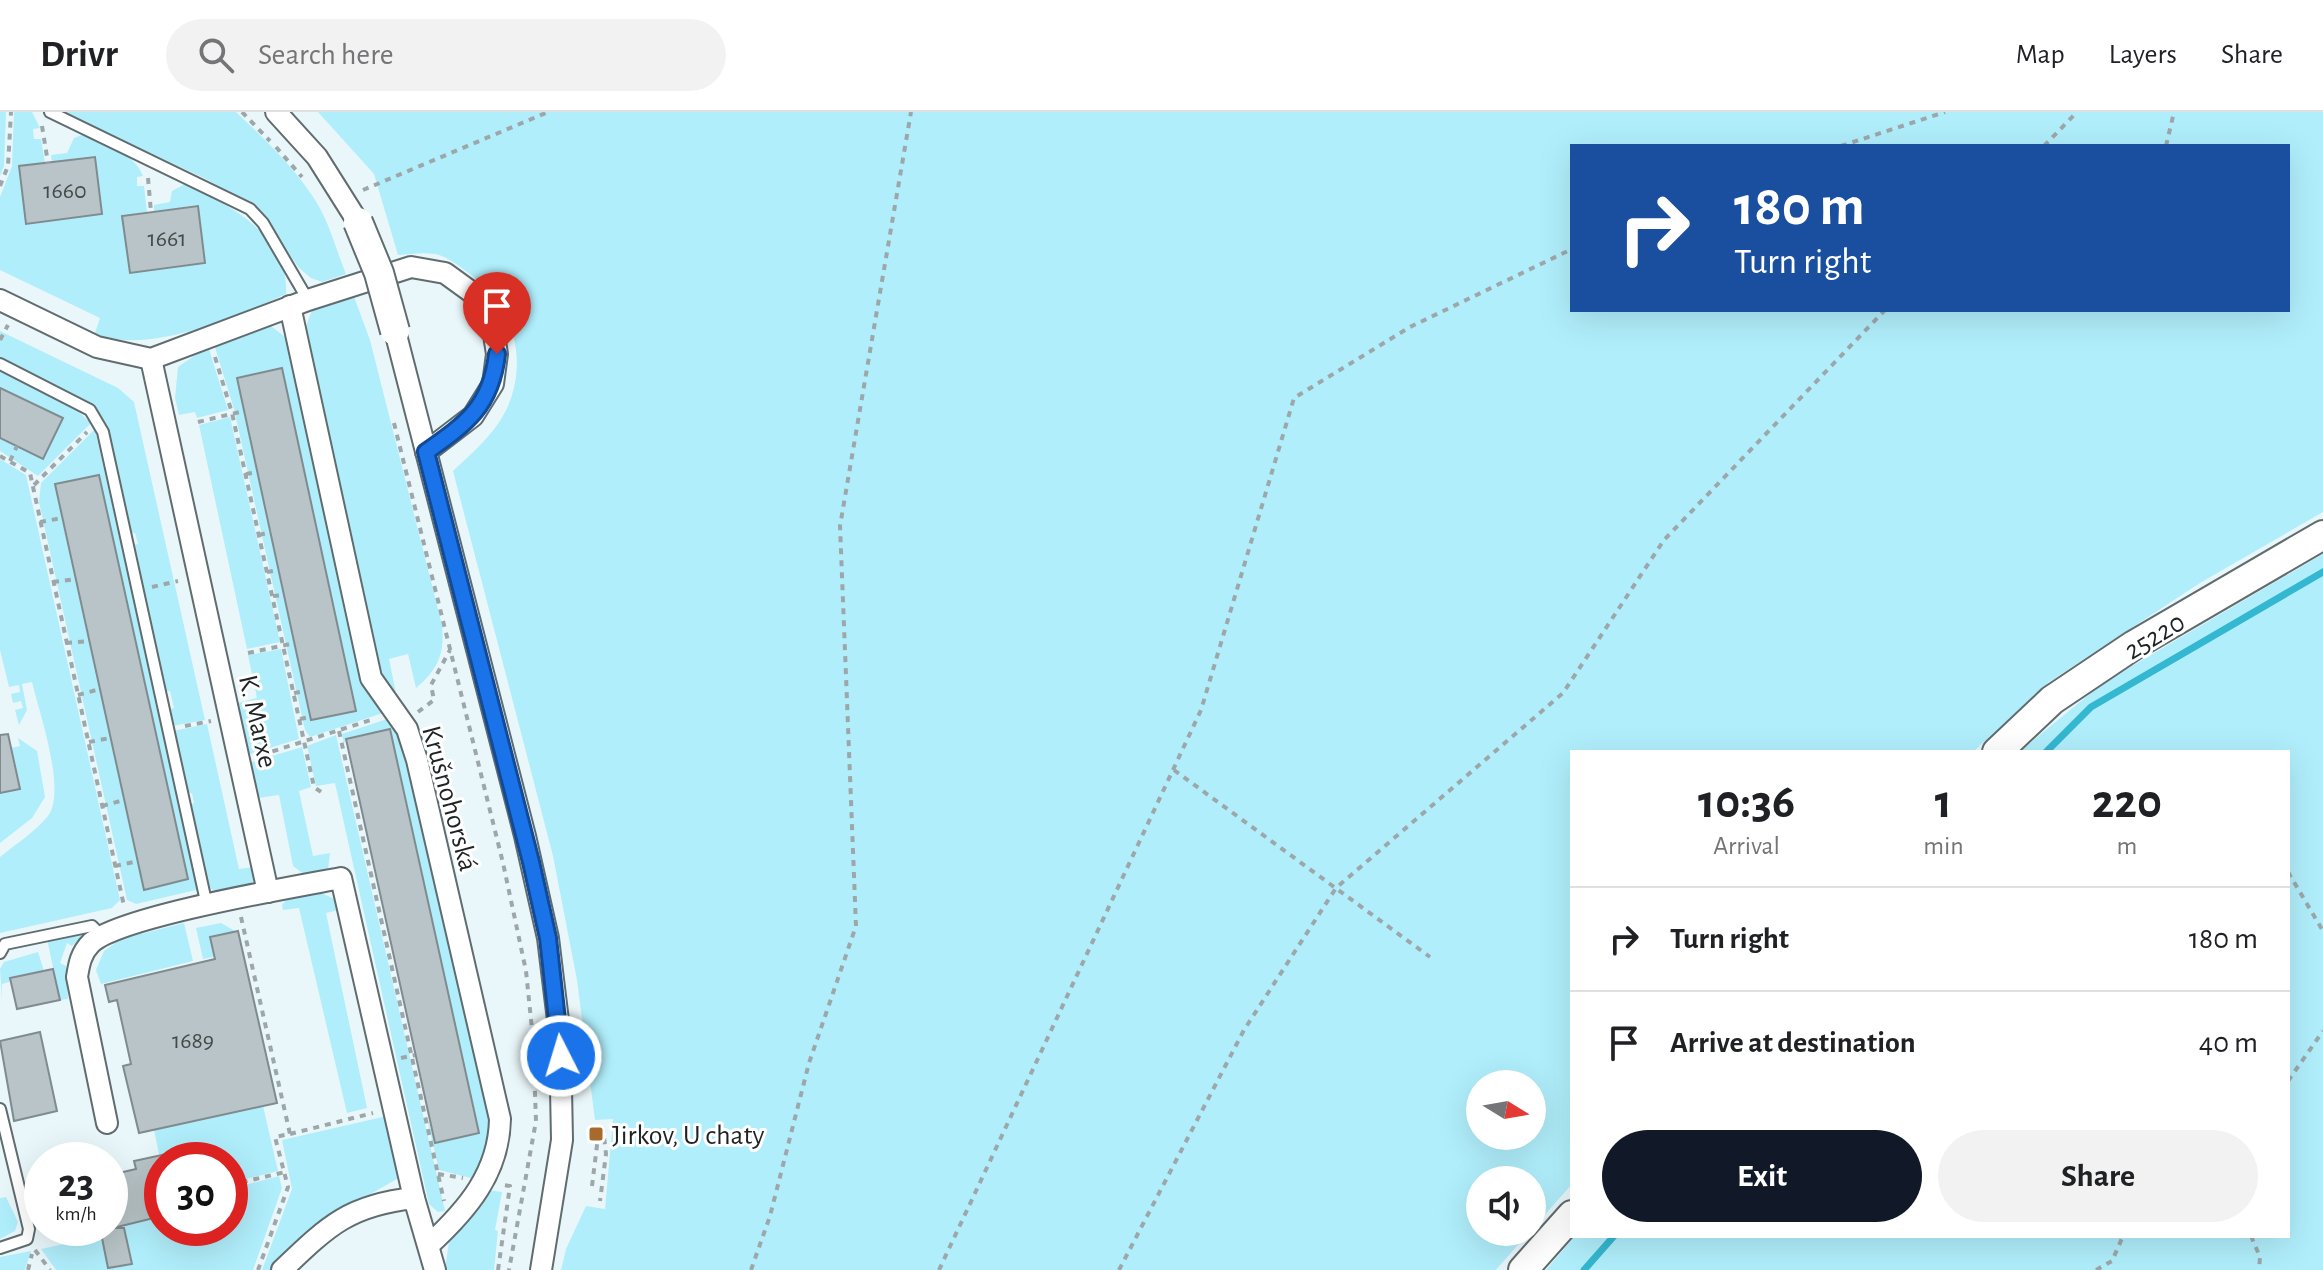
<!DOCTYPE html>
<html lang="en">
<head>
<meta charset="utf-8">
<style>
	:root { --surface:#fff; --page:#f2f2f2; --text:#202124; --muted:#757577; --line:#e0e0e0; --accent:#111827 }
	body { margin:0; font-family:"Alegreya Sans",sans-serif; background:var(--page); color:var(--text); height:100vh; display:flex; flex-direction:column; font-size:30px; white-space:nowrap }
	* { box-sizing:border-box; margin:0 }
	p { font-size:26px; color:var(--muted) }
	.icon { flex:none; width:44px; height:44px; fill:none; stroke:currentColor; stroke-width:2; stroke-linecap:round; stroke-linejoin:round }
	.map { position:relative; flex:1; overflow:hidden }
	.panel { position:absolute; left:1570px; top:638px; width:720px; height:488px; display:flex; flex-direction:column; background:var(--surface); border-radius:0px; box-shadow:0 8px 32px #0002 }
	.panel>* { flex:none }
	.guide { position:absolute; left:1570px; top:32px; width:720px; height:168px; border-radius:0px; box-shadow:0 8px 32px #0002; background:#1a4fa0; color:#fff; overflow:hidden }
	.needle { width:52px; rotate:101deg }
	.tools { position:absolute; left:1466px; top:958px; display:grid; gap:16px }
	.tools a { display:grid; place-items:center; width:80px; height:80px; border-radius:50%; background:var(--surface); box-shadow:0 8px 32px #0002; font-size:40px }
	.speed { position:absolute; left:24px; top:1030px; display:flex; gap:16px; font-size:40px; font-weight:700; text-align:center }
	.speed>* { display:grid; place-content:center; width:104px; height:104px; border-radius:50%; background:var(--surface); box-shadow:0 8px 32px #0002; line-height:1 }
	.speed small { font-size:20px; font-weight:400 }
	.speed .limit { border:12px solid #d22; background:#fff; color:#111 }
	.pin { position:absolute; display:grid; place-items:center; width:68px; height:68px; color:#fff; margin:-82px -34px; border-radius:50% 50% 50% 0; rotate:-45deg; box-shadow:0 0 8px #0007 }
	.pin .icon { rotate:45deg }
	.me { position:absolute; width:88px; margin:-44px; rotate:355deg; stroke-linejoin:round; filter:drop-shadow(0 0 6px #0008) }
	.turn { display:flex; align-items:center; gap:28px; height:168px; padding:0 32px; font-size:36px }
	.turn .icon { width:104px; height:104px; stroke-width:2.5 }
	.turn b { display:block; font-size:56px; line-height:68px }
	.eta { display:flex; justify-content:space-evenly; align-items:center; height:136px; text-align:center }
	.eta b { font-size:48px; font-weight:700; line-height:56px }
	.primary-button { display:flex; gap:16px; margin-top:auto; padding:16px 32px }
	.primary-button a { flex:1; height:92px; border-radius:48px; background:var(--accent); color:#fff; font-size:32px; font-weight:700; line-height:92px; text-align:center }
	.primary-button a+a { background:var(--page); color:var(--text) }
	ul { padding:0; list-style:none }
	li { display:flex; align-items:center; gap:24px; height:104px; padding:0 32px; border-top:2px solid var(--line) }
	li div { flex:1 }
	li b { display:block; font-size:30px }
	li em { font-style:normal }
	header { display:flex; align-items:center; gap:48px; box-sizing:border-box; height:112px; padding:0 40px; background:var(--surface); border-bottom:2px solid var(--line) }
	header strong { font-size:38px }
	nav { display:flex; gap:44px; margin-inline-start:auto; font-size:28px }
	.search { width:560px; height:72px; background:var(--page); display:flex; align-items:center; gap:20px; box-sizing:border-box; padding:0 28px; border-radius:44px; color:var(--muted); font-size:30px }
	.map>svg:first-child { display:block }
	.green { fill:#b0eefb; fill-rule:evenodd }
	.lines { fill:none; stroke-linecap:round; stroke-linejoin:round }
	.stream { stroke:#34b7d0; stroke-width:7 }
	.building { fill:#b8c4c7; stroke:#7f8b8e; stroke-width:2 }
	.lane-casing { stroke:#606c6e; stroke-width:14 }
	.street-casing { stroke:#606c6e; stroke-width:24 }
	.secondary-casing { stroke:#606c6e; stroke-width:32 }
	.path { stroke:#9da7aa; stroke-width:4; stroke-dasharray:6 6; stroke-linecap:butt }
	.lane { stroke:#fff; stroke-width:10 }
	.street { stroke:#fff; stroke-width:20 }
	.secondary { stroke:#fff; stroke-width:28 }
	.secondary-bridge-casing { stroke:#606c6e; stroke-width:32; stroke-linecap:butt }
	.secondary-bridge { stroke:#fff; stroke-width:28 }
	.route-casing { stroke:#114b97; stroke-width:20 }
	.route { stroke:#1a73e8; stroke-width:14 }
	.poi-dot { fill:#a66a2d; stroke:#fff; stroke-width:3 }
	.labels { text-anchor:middle; stroke-width:6; stroke-linejoin:round; paint-order:stroke }
	.number-label { font-size:24px; fill:#444a4c }
	.street-label { font-size:28px; fill:#1d2223; stroke:#fff }
	.poi-label { font-size:28px; fill:#1d2223; stroke:#fff; text-anchor:start }
</style>
</head>
<body>
<header>
<strong>Drivr</strong>
<div class="search"><svg class="icon" aria-label="search" viewBox="0 0 24 24"><circle cx="10" cy="10" r="6"/><path d="M15 15l6 6"/></svg>Search here</div>
<nav><a>Map</a><a>Layers</a><a>Share</a></nav>
</header>
<div class="map">
<svg width="2323" height="1158" viewBox="0 0 2323 1158">
	<rect width="100%" height="100%" fill="#eaf7fa"/>
	<g class="green">
		<polygon points="0,0 6,0 4,54 0,64"/>
		<path d="M14,0H32L40,16L33,17L34,27H41L45,51L19,55L26,112L102,102L95,45L52,50L51,43L67,41L74,26L82,23C104,33 134,40 143,64L137,65V74H144L147,100L122,104L130,161L205,151L197,94L154,99V93L170,90L172,79L185,72C230,94 289,122 286,182C238,204 145,245 95,221L100,206L0,158V85L12,54Z"/>
		<path d="M63,0H236C268,30 314,74 329,116C334,129 340,147 346,162L322,170L311,166L299,156L259,99L208,68Z"/>
		<path d="M318,0H2323V400L2200,471L2049,570L1973,640H1572V1072L1532,1117V1068H1480V1120H1529L1496,1158H561L566,1137L586,1094L605,1097L613,1007L595,1008L577,868L553,744L453,359C477,336 502,316 512,283C527,235 506,188 467,160C458,153 446,144 435,142C423,140 410,142 398,143L374,62ZM1572,34H2288V198H1572ZM1480,972H1532V1024H1480Z"/>
		<path d="M353,182L370,228L442,513C445,541 438,558 416,576L408,542L389,547L396,581L387,577L378,564L305,217L312,198Z"/>
		<polygon points="263,214 271,214 289,228 386,600 310,625 305,618 234,297 214,232"/>
		<polygon points="0,219 118,276 134,290 205,608 172,614 168,598 174,596 170,579 165,579 133,433 138,432 135,421 130,421 93,296 78,284 0,246"/>
		<polygon points="208,234 228,298 197,306 195,300 179,303 175,286 178,255"/>
		<polygon points="0,258 70,292 91,311 38,364 0,339"/>
		<polygon points="230,305 280,530 247,537 199,313"/>
		<polygon points="95,317 197,774 196,778 136,792 127,788 39,390 41,371"/>
		<path d="M0,347L26,363L120,788L112,796L0,821V745C16,732 35,720 48,704C67,679 39,600 32,570L22,572L27,598L19,613L15,598L23,596L21,589L13,591L11,582L20,580L19,573L9,575L0,538Z"/>
		<polygon points="2323,442 2323,1158 1546,1158 1575,1124 2288,1124 2288,640 2019,640 2103,571"/>
		<polygon points="281,537 299,627 247,643 234,592 257,586 248,543"/>
		<polygon points="390,606 401,622 490,1007 488,1035 475,1067 439,1058 427,1007 436,1031 479,1021 390,618 346,627 344,632 342,622"/>
		<path d="M207,612L239,757L254,755L255,767C245,779 223,783 209,776L190,693L194,691L192,681H187L173,619Z"/>
		<polygon points="336,623 445,1099 438,1100 429,1092 335,671 316,674 307,634"/>
		<polygon points="18,626 37,639 45,685 32,706 0,731 0,681 20,676 11,636 20,634"/>
		<polygon points="302,635 311,675 299,679 313,744 330,741 328,758 305,763 293,754 279,683 258,686 249,651"/>
		<polygon points="321,781 337,788 343,797 326,801 367,996 347,1001 299,796 283,798 282,793 287,787"/>
		<polygon points="184,811 193,849 101,872 96,858 104,839 121,827"/>
		<polygon points="221,811 235,819 210,825 214,845 203,847 196,816"/>
		<polygon points="88,818 72,834 67,831 60,851 66,854 68,887 60,888 47,827"/>
		<polygon points="38,840 44,859 2,872 2,887 0,857 4,850"/>
		<polygon points="263,994 278,1059 230,1071 230,1048 162,1048 161,1051 154,1018"/>
		<polygon points="387,1004 402,1064 341,1099 272,1158 262,1158 292,1077 282,1028"/>
		<polygon points="279,1064 282,1076 253,1158 56,1158 41,1137 101,1124 108,1156 131,1152 123,1114 162,1104 162,1116 230,1116 230,1077"/>
		<polygon points="488,1078 502,1080 495,1118 498,1119 494,1158 445,1158 449,1129"/>
		<polygon points="6,1085 18,1110 15,1119 0,1127 0,1086"/>
		<polygon points="31,1139 25,1158 0,1158 0,1145"/>
	</g>
	<g class="lines">
		<g class="stream">
			<polyline points="2046,640 2091,595 2323,460"/>
			<polyline points="1584,1158 1614,1124"/>
		</g>
	</g>
	<g class="building">
		<polygon points="95,45 102,102 26,112 19,54"/>
		<polygon points="198,94 205,151 130,161 122,104"/>
		<polygon points="282,256 356,599 311,608 237,266"/>
		<polygon points="0,276 63,306 43,347 0,326"/>
		<polygon points="99,363 188,767 144,778 55,372"/>
		<polygon points="390,617 479,1021 435,1031 346,627"/>
		<polygon points="8,622 20,677 0,681 0,623"/>
		<polygon points="238,819 277,991 139,1021 123,954 131,952 117,888 109,890 105,873 215,847 210,825"/>
		<polygon points="53,857 60,888 17,897 10,866"/>
		<polygon points="40,920 57,999 14,1009 0,929"/>
		<polygon points="162,1043 162,1104 113,1116 124,1116 132,1152 108,1156 100,1116 110,1116 110,1063 136,1057 134,1049"/>
	</g>
	<g class="lines">
		<defs>
			<g id="lane">
				<polyline points="50,0 250,97 263,111 308,188"/>
				<polyline points="0,252 90,298 103,320 207,794"/>
				<polyline points="0,841 5,832 92,814 102,824"/>
				<polyline points="0,997 29,1117 27,1127 0,1136"/>
			</g>
			<g id="street">
				<polyline points="276,0 317,45 358,110"/>
				<polyline points="0,188 97,235 151,247 308,188 411,155 445,161 474,182 492,210 497,242 493,272 473,304 426,340"/>
				<path d="M290,194L371,566L407,617L417,648L500,1007C499,1061 467,1098 429,1133"/>
				<polyline points="395,219 525,724 548,826 560,925 562,1028 541,1158"/>
				<polyline points="151,247 268,780"/>
				<path d="M107,1011L77,865C79,852 81,841 91,831C121,804 294,775 341,766L414,1086"/>
				<path d="M282,1158C328,1114 349,1093 414,1086L435,1158"/>
			</g>
			<g id="secondary">
				<polyline points="1997,640 2052,588 2134,533 2323,423"/>
				<polyline points="1523,1158 1572,1103"/>
			</g>
		</defs>
		<use href="#lane" class="lane-casing"/>
		<use href="#street" class="street-casing"/>
		<use href="#secondary" class="secondary-casing"/>
		<g class="path">
			<polyline points="242,0 270,29"/>
			<polyline points="42,14 48,51"/>
			<polyline points="1841,34 1945,0"/>
			<polyline points="2044,34 2077,0"/>
			<polyline points="2166,34 2174,0"/>
			<polyline points="276,35 302,65"/>
			<polyline points="148,66 151,100"/>
			<polyline points="0,74 8,54 11,0"/>
			<polyline points="363,78 548,0"/>
			<polyline points="0,228 8,213"/>
			<polyline points="215,245 232,301 314,675 321,680"/>
			<polyline points="198,310 244,299"/>
			<polyline points="394,311 503,751 526,859 533,927 536,1009 509,1158"/>
			<polyline points="0,344 30,361 124,794"/>
			<polyline points="10,349 17,334"/>
			<polyline points="246,362 257,360"/>
			<polyline points="34,373 87,320"/>
			<polyline points="40,410 62,406"/>
			<polyline points="259,423 271,420"/>
			<polyline points="267,460 279,458"/>
			<polyline points="53,470 76,467"/>
			<polyline points="152,475 178,469"/>
			<polyline points="273,484 284,483"/>
			<polyline points="66,531 89,529"/>
			<polyline points="248,541 295,531"/>
			<polyline points="294,581 305,579"/>
			<polyline points="78,583 100,577"/>
			<polyline points="418,600 434,588 431,573 450,538"/>
			<polyline points="300,607 310,605"/>
			<polyline points="185,614 211,609"/>
			<polyline points="339,619 444,1089"/>
			<polyline points="89,630 110,626"/>
			<polyline points="261,643 374,607"/>
			<polyline points="1174,658 1430,845"/>
			<polyline points="102,694 124,688"/>
			<polyline points="115,754 138,749"/>
			<polyline points="2288,760 2323,819"/>
			<polyline points="241,805 290,1022 275,1025 288,1075 258,1158"/>
			<polyline points="401,946 415,943"/>
			<polyline points="2288,969 2323,919"/>
			<polyline points="290,1022 373,1001"/>
			<polyline points="438,1062 463,1066"/>
			<polyline points="230,1073 285,1060"/>
			<polyline points="592,1074 599,1017 603,1016 606,1042 600,1089"/>
			<polyline points="2251,1124 2260,1145 2259,1158"/>
			<polyline points="35,1138 50,1158"/>
			<polyline points="28,1158 32,1142"/>
			<polyline points="498,1158 510,1074 503,1073"/>
			<polyline points="751,1158 770,1104 809,951 856,814 840,414 911,0"/>
			<polyline points="939,1158 1201,598 1294,286 1410,215 1572,137"/>
			<polyline points="1119,1158 1244,918 1336,776 1563,581 1664,428 1885,198"/>
			<polyline points="2096,1158 2112,1149 2123,1124"/>
		</g>
		<use href="#lane" class="lane"/>
		<use href="#street" class="street"/>
		<use href="#secondary" class="secondary"/>
		<defs>
			<polyline id="secondary-bridge" points="358,110 379,161 395,219"/>
		</defs>
		<use href="#secondary-bridge" class="secondary-bridge-casing"/>
		<use href="#secondary-bridge" class="secondary-bridge"/>
	</g>
	<g class="lines">
		<defs>
			<path id="route" d="M497,242C491,294 467,311 426,340L531,750L548,826L561,944"/>
		</defs>
		<use href="#route" class="route-casing"/>
		<use href="#route" class="route"/>
	</g>
	<rect class="poi-dot" x="588" y="1014" width="16" height="16" rx="4"/>
	<g class="labels">
		<g class="number-label">
			<text x="65" y="86">1660</text>
			<text x="167" y="134">1661</text>
			<text x="193" y="936">1689</text>
		</g>
		<g class="street-label">
			<text transform="translate(2154 523) rotate(-31)" y="10">25220</text>
			<text transform="translate(259 609) rotate(77)" y="10">K. Marxe</text>
			<text transform="translate(451 686) rotate(75)" y="10">Krušnohorská</text>
		</g>
		<g class="poi-label">
			<text x="612" y="1032">Jirkov, U chaty</text>
		</g>
	</g>
</svg>
<div class="tools">
<a><svg class="needle" viewBox="-14 -14 28 28"><path d="M0-13l5 13h-10z" fill="#e53935"/><path d="M0 13l5-13h-10z" fill="#757577"/></svg></a>
<a><svg class="icon" aria-label="sound" viewBox="0 0 24 24"><path d="M4 9h4l5-4v14l-5-4H4zM17 9q2 3 0 6"/></svg></a>
</div>
<div class="speed"><div>23<small>km/h</small></div><div class="limit">30</div></div>
<div class="pin" style="left:497px;top:242px;background:#d93025"><svg class="icon" aria-label="arrive" viewBox="0 0 24 24"><path d="M6 21V4h12l-3 4 3 4H6"/></svg></div>
<svg class="me" style="left:561px;top:944px" viewBox="-20 -20 40 40"><circle r="17" fill="#1a73e8" stroke="#fff" stroke-width="3"/><path d="M0-11L8 9 0 5-8 9z" fill="#fff"/></svg>
<div class="guide">
<div class="turn"><svg class="icon" aria-label="right" viewBox="0 0 24 24"><path d="M7 20v-9h11M14 6l5 5-5 5"/></svg><div><b>180 m</b>Turn right</div></div>
</div>
<section class="panel">
<div class="eta">
<div><b>10:36</b><p>Arrival</p></div>
<div><b>1</b><p>min</p></div>
<div><b>220</b><p>m</p></div>
</div>
<ul>
<li><svg class="icon" aria-label="right" viewBox="0 0 24 24"><path d="M7 20v-9h11M14 6l5 5-5 5"/></svg><div><b>Turn right</b></div><em>180 m</em></li>
<li><svg class="icon" aria-label="arrive" viewBox="0 0 24 24"><path d="M6 21V4h12l-3 4 3 4H6"/></svg><div><b>Arrive at destination</b></div><em>40 m</em></li>
</ul>
<div class="primary-button"><a>Exit</a><a>Share</a></div>
</section>
</div>
</body>
</html>
